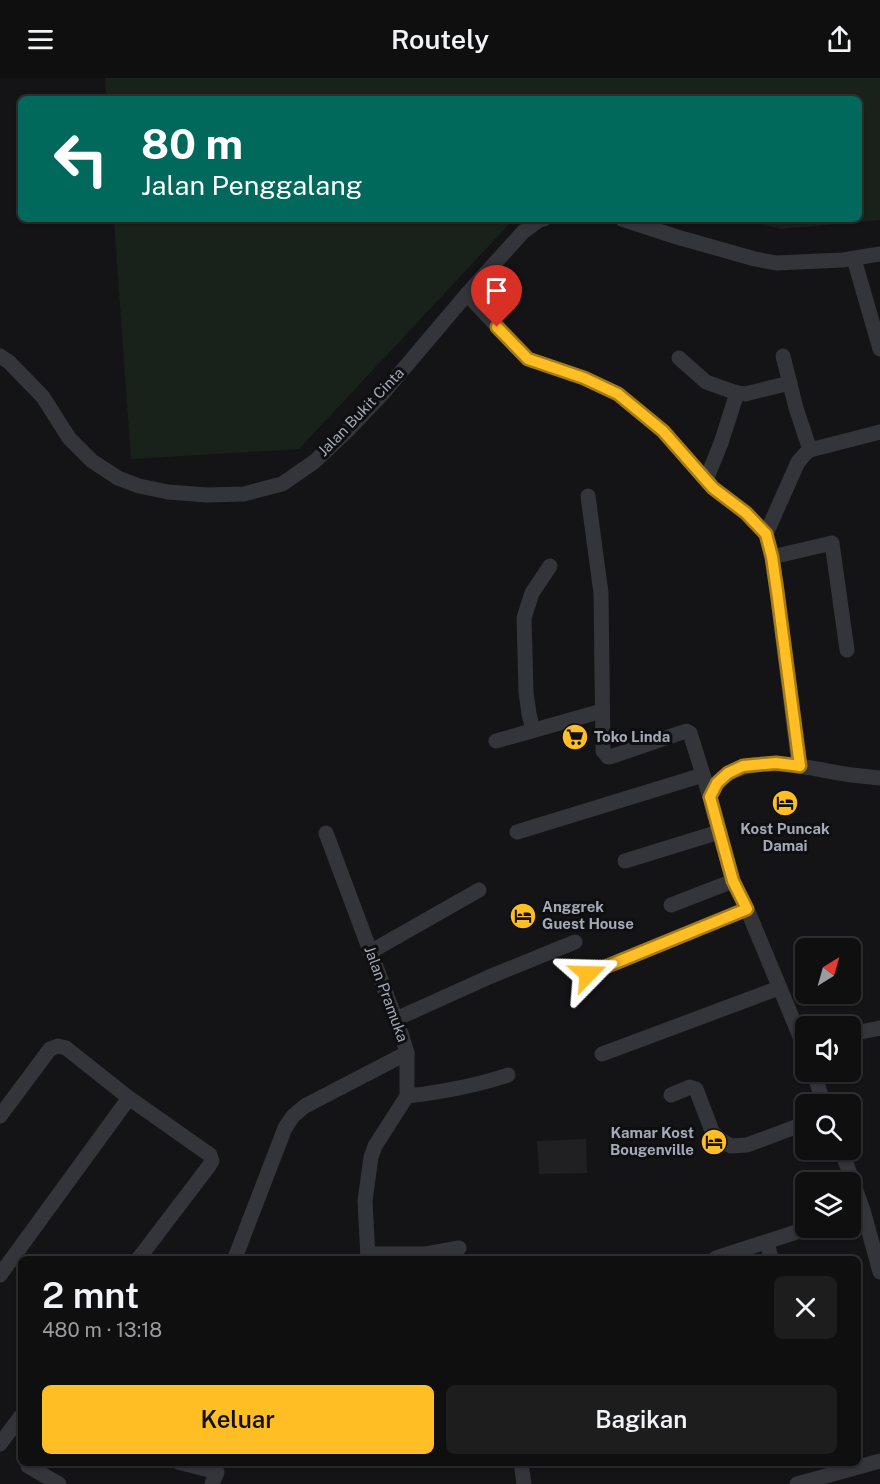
<!DOCTYPE html>
<html lang="id">
<head>
<meta charset="utf-8">
<style>
	:root { --surface:#0f0f10; --page:#1d1d1e; --text:#f1f3f6; --muted:#9b9c9f; --line:#2f2f30; --accent:#ffbe23 }
	body { margin:0; font-family:"Public Sans",sans-serif; background:var(--page); color:var(--text); height:100vh; display:flex; flex-direction:column; font-size:22px; white-space:nowrap }
	* { box-sizing:border-box; margin:0 }
	p { font-size:20px; color:var(--muted) }
	.icon { flex:none; width:33px; height:33px; fill:none; stroke:currentColor; stroke-width:2; stroke-linecap:round; stroke-linejoin:round }
	.map { position:relative; flex:1; overflow:hidden }
	.sheet { position:absolute; left:18px; top:1178px; width:843px; height:210px; display:flex; flex-direction:column; background:var(--surface); border-radius:9px; box-shadow:0 2px 4px #0004,0 0 0 2px var(--line) }
	.sheet>* { flex:none }
	.banner { position:absolute; left:18px; top:18px; width:844px; height:126px; border-radius:9px; box-shadow:0 2px 4px #0004,0 0 0 2px var(--line); background:#00695c; color:#fff; overflow:hidden }
	.needle { width:39px; rotate:37deg }
	.controls { position:absolute; left:795px; top:860px; display:grid; gap:12px }
	.controls a { display:grid; place-items:center; width:66px; height:66px; border-radius:9px; background:var(--surface); box-shadow:0 2px 4px #0004,0 0 0 2px var(--line); font-size:30px }
	.pin { position:absolute; display:grid; place-items:center; width:51px; height:51px; color:#fff; margin:-62px -26px; border-radius:50% 50% 50% 0; rotate:-45deg; box-shadow:0 0 6px #0007 }
	.pin .icon { rotate:45deg }
	.me { position:absolute; width:66px; margin:-33px; rotate:68deg; stroke-linejoin:round; filter:drop-shadow(0 0 4px #0008) }
	.turn { display:flex; align-items:center; gap:21px; height:126px; padding:0 24px; font-size:27px }
	.turn .icon { width:78px; height:78px; stroke-width:2.5 }
	.turn b { display:block; font-size:42px; line-height:51px }
	.round { display:grid; place-items:center; flex:none; width:63px; height:63px; border-radius:9px; background:var(--page) }
	.summary { display:flex; align-items:center; justify-content:space-between; height:102px; padding:0 24px }
	h1 { font-size:36px; font-weight:600; line-height:45px }
	.primary-button { display:flex; gap:12px; margin-top:auto; padding:12px 24px }
	.primary-button a { flex:1; height:69px; border-radius:9px; background:var(--accent); color:#111; font-size:24px; font-weight:600; line-height:69px; text-align:center }
	.primary-button a+a { background:var(--page); color:var(--text) }
	header { display:flex; justify-content:space-between; align-items:center; height:78px; padding:0 24px; background:var(--surface); font-size:27px; font-weight:600 }
	.map>svg:first-child { display:block }
	.built { fill:#202023 }
	.green { fill:#19211b }
	.lines { fill:none; stroke-linecap:round; stroke-linejoin:round }
	.minor { stroke:#34353b; stroke-width:15 }
	.route-casing { stroke:#a67c17; stroke-width:15 }
	.route { stroke:#ffbe23; stroke-width:10 }
	.labels { text-anchor:middle; stroke-width:6; stroke-linejoin:round; paint-order:stroke }
	.street-label { font-size:15px; fill:#a4a9b7; stroke:#0f0f11 }
	.poi-label { font-size:15px; font-weight:bold; fill:#a4a9b7; stroke:#0f0f11; text-anchor:start }
</style>
</head>
<body>
<header><svg class="icon" aria-label="menu" viewBox="0 0 24 24"><path d="M4 6h16M4 12h16M4 18h16"/></svg>Routely<svg class="icon" aria-label="share" viewBox="0 0 24 24"><path d="M12 15V3M7 8l5-5 5 5M5 13v7h14v-7"/></svg></header>
<div class="map">
<svg width="880" height="1406" viewBox="0 0 880 1406">
	<rect width="100%" height="100%" fill="#141416"/>
	<polygon class="built" points="586,1061 587,1095 539,1096 537,1063"/>
	<g class="green">
		<polygon points="105,0 880,0 880,142 781,151 741,141 860,141 860,21 106,21"/>
		<polygon points="114,141 514,141 299,371 131,381"/>
	</g>
	<g class="lines">
		<g class="minor">
			<polyline points="622,141 677,159 755,181 776,185 843,182 880,176"/>
			<polyline points="854,181 880,271"/>
			<polyline points="467,216 528,281 584,300 618,316 663,353 713,410 746,435 766,456 772,479 777,513 799,688"/>
			<polyline points="0,278 9,284 43,319 69,360 92,383 118,400 139,408 168,414 207,417 244,416 282,406 314,384 347,353 384,314 467,216 523,154 539,142 544,141"/>
			<polyline points="783,278 796,330 810,372"/>
			<polyline points="679,280 706,304 737,315 745,316 790,305"/>
			<polyline points="706,402 721,365 737,315"/>
			<polyline points="588,418 601,515 603,673 608,679 610,679 686,653 690,655 710,719 733,803 747,831 806,973"/>
			<polyline points="766,456 798,384 806,375 810,372 880,354"/>
			<polyline points="772,479 832,465 847,572"/>
			<polyline points="533,652 529,636 526,614 524,540 532,515 550,488"/>
			<polyline points="496,663 602,633"/>
			<path d="M710,719C715,709 719,700 730,695C763,676 816,692 852,697C861,698 871,699 880,700"/>
			<polyline points="517,754 703,697"/>
			<polyline points="326,755 402,958 407,975 407,1018 375,1068 371,1079 365,1123 368,1180"/>
			<polyline points="625,783 719,754"/>
			<polyline points="671,827 733,803"/>
			<polyline points="370,874 479,812"/>
			<polyline points="588,896 747,831"/>
			<polyline points="396,941 489,899 575,864"/>
			<polyline points="850,956 880,950"/>
			<polyline points="602,976 779,910"/>
			<polyline points="813,993 824,1026"/>
			<polyline points="671,1017 690,1009 696,1011 712,1053 719,1061 731,1068 747,1067 806,1045"/>
			<path d="M407,1018C442,1014 475,1008 508,997"/>
			<polyline points="0,1038 50,971 58,968 66,970 129,1020 210,1077 212,1083 209,1088 139,1180"/>
			<polyline points="841,1071 863,1132 880,1194"/>
			<polyline points="767,1164 771,1180"/>
			<polyline points="368,1176 426,1176 459,1170"/>
			<polyline points="235,1180 285,1050 293,1038 305,1028 407,975"/>
			<polyline points="716,1180 812,1149"/>
			<polyline points="0,1197 129,1020"/>
			<polyline points="0,1366 21,1338"/>
			<polyline points="178,1384 217,1394 212,1406"/>
			<polyline points="521,1384 524,1406"/>
			<polyline points="28,1388 59,1406"/>
			<polyline points="797,1406 880,1383"/>
		</g>
	</g>
	<g class="lines">
		<defs>
			<polyline id="route" points="497,249 528,281 584,300 618,316 663,353 713,410 746,435 766,456 772,479 777,513 800,688 776,685 743,688 728,695 717,705 710,719 733,803 747,831 588,896"/>
		</defs>
		<use href="#route" class="route-casing"/>
		<use href="#route" class="route"/>
	</g>
	<defs>
		<symbol id="supermarket-disc" viewBox="-11 -11 22 22"><circle r="9.5" fill="#ffbe23" stroke="#0f0f11"/><path d="M-6-5.5h2.5l.6 2H6L4.5 2H-2.5L-4.4-4H-6ZM-1.5 3.2a1.3 1.3 0 1 0 .1 0ZM3 3.2a1.3 1.3 0 1 0 .1 0Z" fill="#111"/></symbol>
		<symbol id="hotel-disc" viewBox="-11 -11 22 22"><circle r="9.5" fill="#ffbe23" stroke="#0f0f11"/><path d="M-6-4.5h1.5V1H6V5H4.5V3h-9V5H-6ZM-4 0a1.8 1.8 0 1 1 3.6 0ZM.5 0V-2.5h3Q6-2.5 6 0Z" fill="#111"/></symbol>
	</defs>
	<g fill-rule="evenodd">
		<use href="#supermarket-disc" x="560" y="644" width="30" height="30"/>
		<use href="#hotel-disc" x="770" y="710" width="30" height="30"/>
		<use href="#hotel-disc" x="508" y="823" width="30" height="30"/>
		<use href="#hotel-disc" x="699" y="1049" width="30" height="30"/>
	</g>
	<g class="labels">
		<g class="street-label">
			<text transform="translate(361 334) rotate(-46)" y="5">Jalan Bukit Cinta</text>
			<text transform="translate(386 916) rotate(70)" y="5">Jalan Pramuka</text>
		</g>
		<g class="poi-label">
			<text x="594" y="664">Toko Linda</text>
			<text x="785" y="756" text-anchor="middle">Kost Puncak<tspan x="785" dy="17">Damai</tspan></text>
			<text x="542" y="834">Anggrek<tspan x="542" dy="17">Guest House</tspan></text>
			<text x="694" y="1060" text-anchor="end">Kamar Kost<tspan x="694" dy="17">Bougenville</tspan></text>
		</g>
	</g>
</svg>
<div class="controls">
<a><svg class="needle" viewBox="-14 -14 28 28"><path d="M0-13l5 13h-10z" fill="#e53935"/><path d="M0 13l5-13h-10z" fill="#9b9c9f"/></svg></a>
<a><svg class="icon" aria-label="sound" viewBox="0 0 24 24"><path d="M4 9h4l5-4v14l-5-4H4zM17 9q2 3 0 6"/></svg></a>
<a><svg class="icon" aria-label="search" viewBox="0 0 24 24"><circle cx="10" cy="10" r="6"/><path d="M15 15l6 6"/></svg></a>
<a><svg class="icon" aria-label="layers" viewBox="0 0 24 24"><path d="M12 4l9 5-9 5-9-5zM3 14l9 5 9-5"/></svg></a>
</div>
<div class="pin" style="left:497px;top:249px;background:#d93025"><svg class="icon" aria-label="arrive" viewBox="0 0 24 24"><path d="M6 21V4h12l-3 4 3 4H6"/></svg></div>
<svg class="me" style="left:588px;top:896px" viewBox="-20 -20 40 40"><path d="M0-17L14 15 0 8-14 15z" fill="#ffbe23" stroke="#fff" stroke-width="4"/></svg>
<div class="banner">
<div class="turn"><svg class="icon" aria-label="left" viewBox="0 0 24 24"><path d="M17 20v-9H6M10 6l-5 5 5 5"/></svg><div><b>80 m</b>Jalan Penggalang</div></div>
</div>
<section class="sheet">
<div class="summary"><div><h1>2 mnt</h1><p>480 m · 13:18</p></div><a class="round"><svg class="icon" aria-label="close" viewBox="0 0 24 24"><path d="M6 6l12 12M18 6L6 18"/></svg></a></div>
<div class="primary-button"><a>Keluar</a><a>Bagikan</a></div>
</section>
</div>
</body>
</html>
